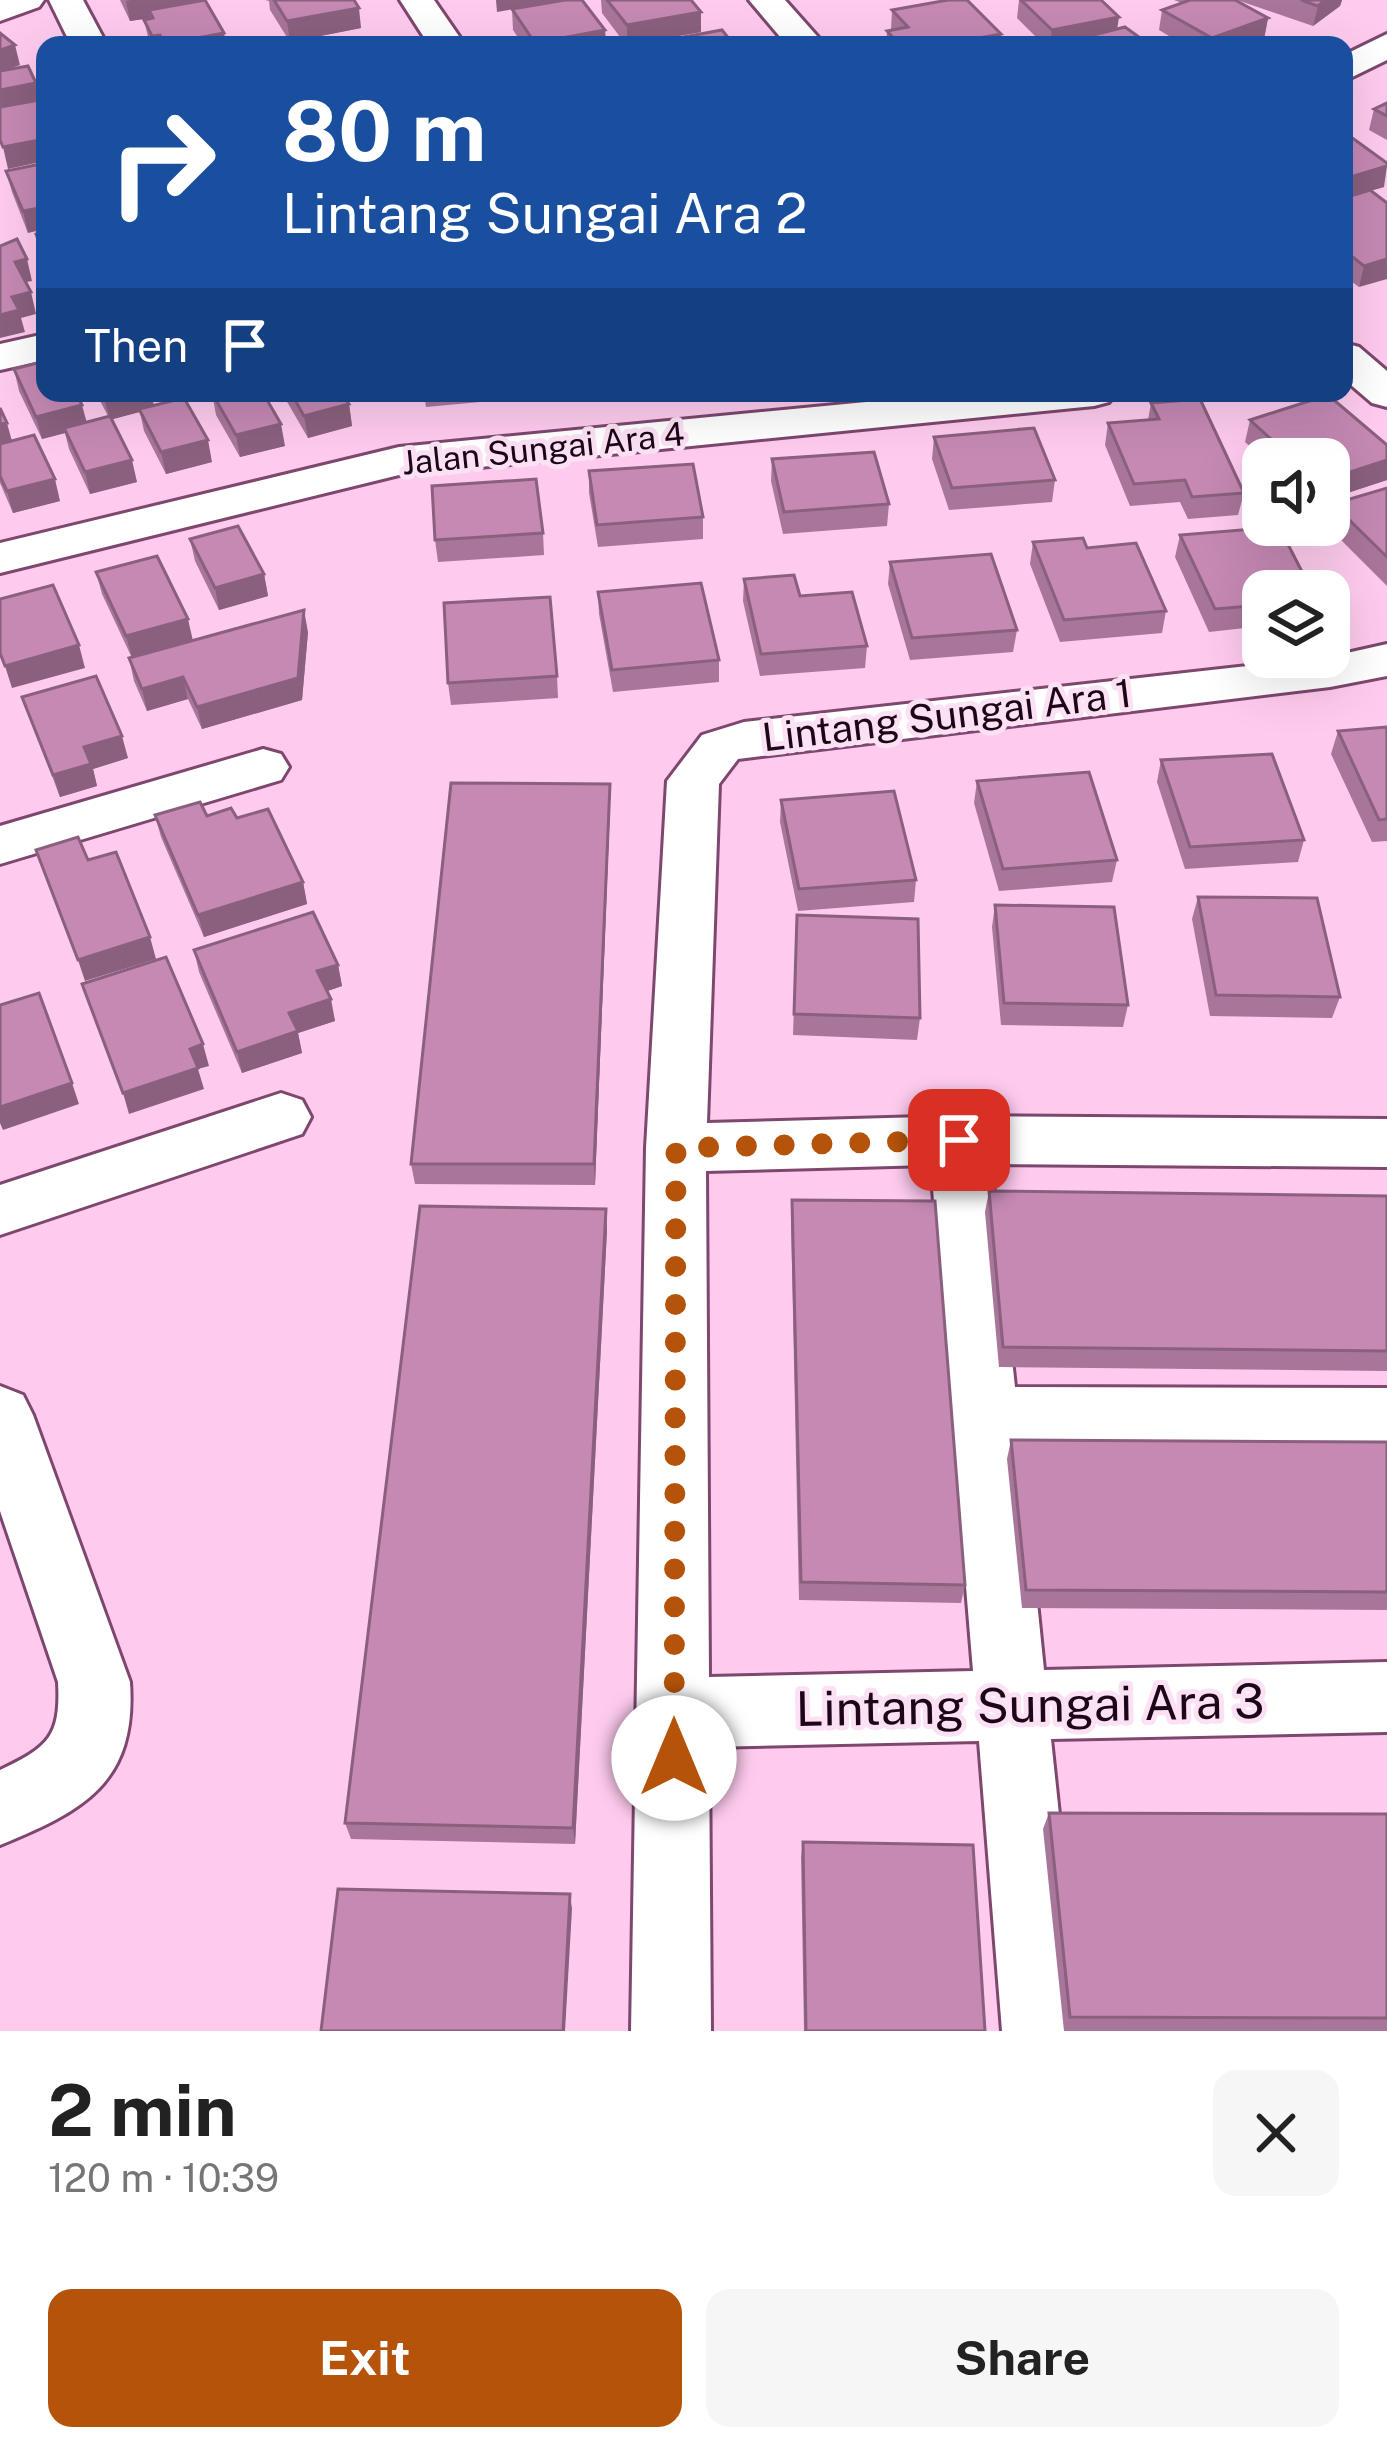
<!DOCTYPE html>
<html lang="en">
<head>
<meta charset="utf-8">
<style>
	:root { --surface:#fff; --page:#f6f6f6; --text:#222; --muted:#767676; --accent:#b45309 }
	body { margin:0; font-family:"Public Sans",sans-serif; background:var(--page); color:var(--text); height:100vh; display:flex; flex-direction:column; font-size:45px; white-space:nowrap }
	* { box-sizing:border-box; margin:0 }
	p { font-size:39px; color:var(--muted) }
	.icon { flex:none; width:66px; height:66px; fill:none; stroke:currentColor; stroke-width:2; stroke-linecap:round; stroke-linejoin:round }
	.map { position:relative; height:2031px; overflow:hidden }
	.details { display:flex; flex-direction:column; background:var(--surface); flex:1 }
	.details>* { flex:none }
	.guide { position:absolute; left:36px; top:36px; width:1317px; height:366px; border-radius:24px; box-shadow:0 12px 48px #0002; background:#1a4fa0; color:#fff; overflow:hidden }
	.controls { position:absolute; left:1242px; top:438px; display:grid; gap:24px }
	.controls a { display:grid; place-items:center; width:108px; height:108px; border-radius:24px; background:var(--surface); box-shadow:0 12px 48px #0002; font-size:60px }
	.pin { position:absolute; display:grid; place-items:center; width:102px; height:102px; color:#fff; margin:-51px; border-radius:24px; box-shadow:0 6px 18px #0006 }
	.me { position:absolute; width:132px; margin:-66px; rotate:0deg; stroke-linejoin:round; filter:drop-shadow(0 0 9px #0008) }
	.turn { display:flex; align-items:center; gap:42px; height:252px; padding:0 48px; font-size:54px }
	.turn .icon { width:156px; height:156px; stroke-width:2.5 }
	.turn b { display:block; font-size:84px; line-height:102px }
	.then { display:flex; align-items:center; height:114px; padding:0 48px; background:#0003; gap:24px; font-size:45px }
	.round { display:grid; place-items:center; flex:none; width:126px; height:126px; border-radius:24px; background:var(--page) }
	.head { display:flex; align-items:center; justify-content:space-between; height:204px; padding:0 48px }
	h1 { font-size:72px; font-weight:700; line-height:90px }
	.cta { display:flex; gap:24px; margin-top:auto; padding:24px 48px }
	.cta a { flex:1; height:138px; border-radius:24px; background:var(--accent); color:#fff; font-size:48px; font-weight:700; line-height:138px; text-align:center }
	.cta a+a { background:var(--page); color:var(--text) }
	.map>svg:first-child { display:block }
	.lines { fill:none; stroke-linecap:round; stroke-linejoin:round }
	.minor-casing { stroke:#7d476e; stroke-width:6 }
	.minor { fill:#fff; fill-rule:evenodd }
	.wall { fill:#a9769b }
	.shaded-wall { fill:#8a607e }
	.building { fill:#c589b4; stroke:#8a607e; stroke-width:3 }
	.route { stroke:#b45309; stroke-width:21; stroke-dasharray:0 37.8 }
	.labels { text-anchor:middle; stroke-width:10; stroke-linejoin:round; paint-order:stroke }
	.far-street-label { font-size:33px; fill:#1d0717; stroke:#fbe1f3 }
	.street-label { font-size:39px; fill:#1d0717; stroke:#fbe1f3 }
	.near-street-label { font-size:48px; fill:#1d0717; stroke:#fbe1f3 }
</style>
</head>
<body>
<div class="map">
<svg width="1387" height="2031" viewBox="0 0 1387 2031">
	<rect width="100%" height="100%" fill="#fecbee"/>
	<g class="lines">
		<defs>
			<g id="minor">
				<polygon points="0,0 44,0 39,7 0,21"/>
				<polygon points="49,0 83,0 107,45 71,45"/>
				<polygon points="400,0 434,0 465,45 429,45"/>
				<polygon points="749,0 785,0 825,45 787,45"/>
				<polygon points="1387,34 1387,60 1344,81 1344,55"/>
				<polygon points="45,334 45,360 0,370 0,344"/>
				<polygon points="1344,343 1359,347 1387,371 1387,407 1372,403 1344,379"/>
				<polygon points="960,393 1116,393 1109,402 1094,406 399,475 0,573 0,543 399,447"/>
				<path d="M1387,644V676L1330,687L738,759L719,784L707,1123L959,1116L1387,1119V1167L991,1164L1015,1387L1387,1388V1446L1021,1445L1044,1670L1387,1662V1732L1051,1739L1082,2031H1002L979,1741L709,1747L711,2031H631L646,1148L667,781L702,735L744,722L1329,657ZM931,1165L973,1671L709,1677L706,1171Z"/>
				<polygon points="263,749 281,754 289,767 281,780 0,864 0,826"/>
				<polygon points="281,1093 302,1100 311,1117 302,1134 0,1235 0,1185"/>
				<path d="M0,1386L23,1395L33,1415L130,1682C137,1783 83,1811 0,1845V1770C48,1747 61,1737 58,1682L0,1511Z"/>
			</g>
		</defs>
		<use href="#minor" class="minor-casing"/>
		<use href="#minor" class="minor"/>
	</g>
	<g class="wall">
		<polygon points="120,0 200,0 224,33 226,45 150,45 144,20 150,18 130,21"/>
		<polygon points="265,0 354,0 361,28 290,42 270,10 269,1"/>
		<polygon points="601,0 691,0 701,12 701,32 626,45 602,13"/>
		<polygon points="1019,0 1101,0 1117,29 1150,45 1044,45 1017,18"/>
		<polygon points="1174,0 1235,0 1268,18 1264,39 1247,45 1184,45 1159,30 1162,10 1182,3"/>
		<polygon points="1237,0 1342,0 1340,6 1313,26"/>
		<polygon points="512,9 605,30 606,45 523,45 513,30"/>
		<polygon points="892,10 1001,34 1000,45 886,45 887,31 891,30"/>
		<polygon points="1387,103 1387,140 1369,130 1374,109"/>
		<polygon points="1344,132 1384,187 1370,191 1387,203 1359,287 1344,276"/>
		<polygon points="45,163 28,233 12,192 6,171"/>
		<polygon points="14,369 86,422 108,416 96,393 151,393 154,405 212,462 166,474 144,431 140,412 111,419 137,482 90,494 69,449 65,433 42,439 19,391"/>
		<polygon points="212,393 285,446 240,457 216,415"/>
		<polygon points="282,393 342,393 349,404 352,426 308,438"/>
		<polygon points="424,393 525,393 525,398 426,407"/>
		<polygon points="1151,403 1244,493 1238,515 1188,519 1180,502 1130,506 1105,445 1108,423 1148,420"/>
		<polygon points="0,408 12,441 60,501 13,513 0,483"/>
		<polygon points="1250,420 1387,480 1329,499 1329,459 1264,459 1245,442"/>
		<polygon points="934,437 1055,480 1052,502 949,510 932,459"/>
		<polygon points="772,459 889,504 887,526 783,534 771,481"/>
		<polygon points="589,471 703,517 703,539 598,547 589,493"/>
		<polygon points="1387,488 1387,586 1327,526 1329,525 1333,504"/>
		<polygon points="543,533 544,555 438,562 435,540"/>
		<polygon points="1180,535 1263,591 1263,626 1209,632 1175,557"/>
		<polygon points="190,539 264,574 268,596 219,610 195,561"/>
		<polygon points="1033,542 1166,611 1162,633 1060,642 1030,564"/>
		<polygon points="890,562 1017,630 1013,652 910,660 888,584"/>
		<polygon points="96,572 193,641 308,632 302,700 202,729 188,699 147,711 134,681 129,658 132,658 102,594"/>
		<polygon points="744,579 800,596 867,646 865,668 760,676 743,601"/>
		<polygon points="598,592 719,660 719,682 613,692 599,614"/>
		<polygon points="557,676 558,698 451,705 448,683"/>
		<polygon points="22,697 128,758 93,769 97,786 60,797"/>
		<polygon points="1387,727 1387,841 1372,842 1331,754 1338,731"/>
		<polygon points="1161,760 1304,840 1298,862 1185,869 1157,782"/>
		<polygon points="977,781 1117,860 1112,882 999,891 974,803"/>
		<polygon points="781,800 916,880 914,902 798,911 780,822"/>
		<polygon points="610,806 595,1185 415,1184 411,1164"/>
		<polygon points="155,815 207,816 237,818 303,882 307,904 204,937 161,837"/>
		<polygon points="1198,897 1340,997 1332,1018 1210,1016 1192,919"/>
		<polygon points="995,905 1128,1005 1123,1027 1001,1025 992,927"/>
		<polygon points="797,915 920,1018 917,1040 793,1035"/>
		<polygon points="194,950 338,965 342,986 327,991 335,1021 298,1033 302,1053 242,1073 199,972"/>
		<polygon points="989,1191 1387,1196 1387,1371 999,1367 985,1212"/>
		<polygon points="792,1200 965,1585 961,1603 799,1600 791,1220"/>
		<polygon points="606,1209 607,1230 575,1844 351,1839 345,1823"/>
		<polygon points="1011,1440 1387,1442 1387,1610 1022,1608 1007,1459"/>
		<polygon points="1049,1813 1387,1814 1387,2031 1064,2031 1043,1829"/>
		<polygon points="803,1842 985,2031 804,2031 801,1857"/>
	</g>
	<g class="shaded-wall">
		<polygon points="131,0 200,0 201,9 149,10 150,18 130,21 126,1"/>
		<polygon points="496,0 565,0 497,12"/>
		<polygon points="1325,0 1342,0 1340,6 1313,26 1318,6"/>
		<polygon points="359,8 361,28 290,42 287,21"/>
		<polygon points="701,12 701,32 627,45 627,25"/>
		<polygon points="1119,17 1116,37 1050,45 1052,30"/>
		<polygon points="1268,18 1264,39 1247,45 1211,45 1212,38"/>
		<polygon points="605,30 606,45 535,45 535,43"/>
		<polygon points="224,33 226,45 165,45 165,44"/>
		<polygon points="1001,34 1000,45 941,45"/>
		<polygon points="160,35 162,45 154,45 152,36"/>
		<polygon points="15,45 20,65 0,72 0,50"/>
		<polygon points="36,83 41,104 0,112 0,90"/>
		<polygon points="45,139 45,161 8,169 3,147"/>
		<polygon points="1387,166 1384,187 1344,198 1344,179"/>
		<polygon points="45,207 45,229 28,233 23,211"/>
		<polygon points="27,259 32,281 21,283 15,262"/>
		<polygon points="1387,259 1387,279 1359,287 1364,266"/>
		<polygon points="31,292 36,314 21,318 25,332 0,338 0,315 12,297"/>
		<polygon points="123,393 151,393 154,408 110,420 104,398"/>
		<polygon points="349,404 352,426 308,438 304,416"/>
		<polygon points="82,405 88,427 64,428 65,433 42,439 36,417"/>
		<polygon points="7,423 13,445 0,448 0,424"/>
		<polygon points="281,424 285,446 240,457 236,435"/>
		<polygon points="208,440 212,462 166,474 161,452"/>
		<polygon points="132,460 137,482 90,494 85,472"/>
		<polygon points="1387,460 1387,480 1329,499 1329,479"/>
		<polygon points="55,479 60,501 13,513 7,491"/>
		<polygon points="264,574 268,596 219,610 215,588"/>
		<polygon points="304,610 308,632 302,700 202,729 197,707"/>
		<polygon points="188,619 193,641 132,658 126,636"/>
		<polygon points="79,645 85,668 12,688 5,666"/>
		<polygon points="183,677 188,699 147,711 142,689"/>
		<polygon points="122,736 128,758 93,769 97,786 60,797 53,775 84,747"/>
		<polygon points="610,784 610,806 595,1185 594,1164"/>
		<polygon points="303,882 307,904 204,937 198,915"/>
		<polygon points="150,937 156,959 85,981 78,960"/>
		<polygon points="338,965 342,986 322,993 317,971"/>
		<polygon points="331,999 335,1021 298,1033 302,1053 242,1073 237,1052 289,1013"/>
		<polygon points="203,1044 209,1066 198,1069 204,1089 129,1114 123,1093 190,1049"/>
		<polygon points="72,1083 79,1104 3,1130 0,1123 0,1107"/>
		<polygon points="606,1209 607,1230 575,1844 573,1828"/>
		<polygon points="570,1894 572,1909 565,2031 563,2031"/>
	</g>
	<g class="building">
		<polygon points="205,0 224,33 165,44 160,35 152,36 144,20 153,18 149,10"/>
		<polygon points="274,0 354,0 359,8 287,21"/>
		<polygon points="565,0 582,0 605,30 535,43 512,9"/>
		<polygon points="607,0 691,0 701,12 627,25"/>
		<polygon points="948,0 967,0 1001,34 941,45 900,45 887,31 908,27 892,10"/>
		<polygon points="1021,0 1101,0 1119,17 1052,30"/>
		<polygon points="1190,0 1235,0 1268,18 1212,38 1162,10"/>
		<polygon points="1301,0 1325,0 1318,6"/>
		<polygon points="1125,27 1150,45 1064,45 1062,43"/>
		<polygon points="722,30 734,45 646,44"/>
		<polygon points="0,33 15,45 0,50"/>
		<polygon points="28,66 36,83 0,90 0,71"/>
		<polygon points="45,99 45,139 3,147 0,140 0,107"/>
		<polygon points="1387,103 1387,116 1374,109"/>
		<polygon points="1344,132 1387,163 1387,166 1344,179"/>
		<polygon points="45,163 45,207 23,211 6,171"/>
		<polygon points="1370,190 1387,203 1387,259 1364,266 1344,250 1344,198"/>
		<polygon points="45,232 45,256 36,234"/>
		<polygon points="17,239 27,259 15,262 31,292 12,297 19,310 0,315 0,246"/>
		<polygon points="45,361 45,393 76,393 82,405 36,417 14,369"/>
		<polygon points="102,393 123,393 104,398"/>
		<polygon points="212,393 263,393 281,424 236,435"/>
		<polygon points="291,393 342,393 349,404 304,416"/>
		<polygon points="1328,395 1387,445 1387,460 1329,479 1329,459 1293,459 1250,420"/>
		<polygon points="184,398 208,440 161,452 139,409"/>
		<polygon points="1200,399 1244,493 1192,497 1185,480 1134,484 1108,423 1159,419 1151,403"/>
		<polygon points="0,408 7,423 0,424"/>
		<polygon points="110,416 132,460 85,472 64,428"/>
		<polygon points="1034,428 1055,480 952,488 934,437"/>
		<polygon points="34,435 55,479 7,491 0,476 0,444"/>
		<polygon points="874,452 889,504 784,512 772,459"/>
		<polygon points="693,464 703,517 597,525 589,471"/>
		<polygon points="536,479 543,533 435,540 432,486"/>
		<polygon points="1387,488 1387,557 1333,504"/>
		<polygon points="238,526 264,574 215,588 190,539"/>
		<polygon points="1279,527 1312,591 1263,591 1263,605 1215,609 1180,535"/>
		<polygon points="1083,538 1087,548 1136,543 1166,611 1064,620 1033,542"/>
		<polygon points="991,554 1017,630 912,638 890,562"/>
		<polygon points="157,556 188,619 126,636 96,572"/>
		<polygon points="794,575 800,596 852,592 867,646 761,654 744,579"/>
		<polygon points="701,583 719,660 612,670 598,592"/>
		<polygon points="53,585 79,645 5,666 0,653 0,599"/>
		<polygon points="550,597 557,676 448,683 444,603"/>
		<polygon points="304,610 298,678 197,707 183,677 142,689 129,658"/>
		<polygon points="96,676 122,736 84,747 91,764 53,775 22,697"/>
		<polygon points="1387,727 1387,819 1379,820 1338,731"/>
		<polygon points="1272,754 1304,840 1190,847 1161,760"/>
		<polygon points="1089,772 1117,860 1003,869 977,781"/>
		<polygon points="451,783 610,784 594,1164 411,1164"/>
		<polygon points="894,791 916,880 799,889 781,800"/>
		<polygon points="200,802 207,816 231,808 237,818 268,809 303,882 198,915 155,815"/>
		<polygon points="78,837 88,860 116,852 150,937 78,960 36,850"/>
		<polygon points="1198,897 1317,898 1340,997 1216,995"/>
		<polygon points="995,905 1114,907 1128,1005 1004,1003"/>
		<polygon points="313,912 338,965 317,971 331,999 289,1013 298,1031 237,1052 194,950"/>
		<polygon points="797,915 918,919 920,1018 794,1014"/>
		<polygon points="166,957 203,1044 190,1049 198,1068 123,1093 82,984"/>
		<polygon points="39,993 72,1083 0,1107 0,1005"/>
		<polygon points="989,1191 1387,1196 1387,1351 1003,1347"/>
		<polygon points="792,1200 935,1201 965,1585 801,1582"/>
		<polygon points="420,1206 606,1209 573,1828 345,1823"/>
		<polygon points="1011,1440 1387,1442 1387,1592 1026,1590"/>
		<polygon points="1049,1813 1387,1814 1387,2018 1070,2017"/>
		<polygon points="803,1842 973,1845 985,2031 806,2031"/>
		<polygon points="338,1889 570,1894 563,2031 321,2031"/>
	</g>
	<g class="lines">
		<polyline class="route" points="674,1758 676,1148 959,1140"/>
	</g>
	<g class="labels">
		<g class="far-street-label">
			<text transform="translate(543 448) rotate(-6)" y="12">Jalan Sungai Ara 4</text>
		</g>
		<g class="street-label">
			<text transform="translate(947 715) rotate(-7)" y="14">Lintang Sungai Ara 1</text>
		</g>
		<g class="near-street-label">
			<text transform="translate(1030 1705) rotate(-1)" y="17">Lintang Sungai Ara 3</text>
		</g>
	</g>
</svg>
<div class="controls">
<a><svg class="icon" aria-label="sound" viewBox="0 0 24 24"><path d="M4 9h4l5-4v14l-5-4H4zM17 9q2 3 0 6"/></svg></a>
<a><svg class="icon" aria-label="layers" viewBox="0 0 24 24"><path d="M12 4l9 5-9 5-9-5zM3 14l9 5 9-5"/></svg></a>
</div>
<div class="pin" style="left:959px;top:1140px;background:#d93025"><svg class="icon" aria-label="arrive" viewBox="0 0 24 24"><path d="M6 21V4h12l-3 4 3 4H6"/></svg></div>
<svg class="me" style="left:674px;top:1758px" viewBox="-20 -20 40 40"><circle r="19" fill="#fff"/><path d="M0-13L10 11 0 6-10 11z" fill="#b45309"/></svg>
<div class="guide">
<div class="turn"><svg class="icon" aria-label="right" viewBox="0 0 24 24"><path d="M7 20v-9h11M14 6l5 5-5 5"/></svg><div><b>80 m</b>Lintang Sungai Ara 2</div></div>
<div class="then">Then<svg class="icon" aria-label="arrive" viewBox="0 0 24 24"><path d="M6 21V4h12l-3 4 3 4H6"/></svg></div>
</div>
</div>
<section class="details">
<div class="head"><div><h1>2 min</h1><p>120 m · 10:39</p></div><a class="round"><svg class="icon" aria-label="close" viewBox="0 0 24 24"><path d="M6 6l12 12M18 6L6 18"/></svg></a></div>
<div class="cta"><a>Exit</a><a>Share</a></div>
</section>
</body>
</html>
